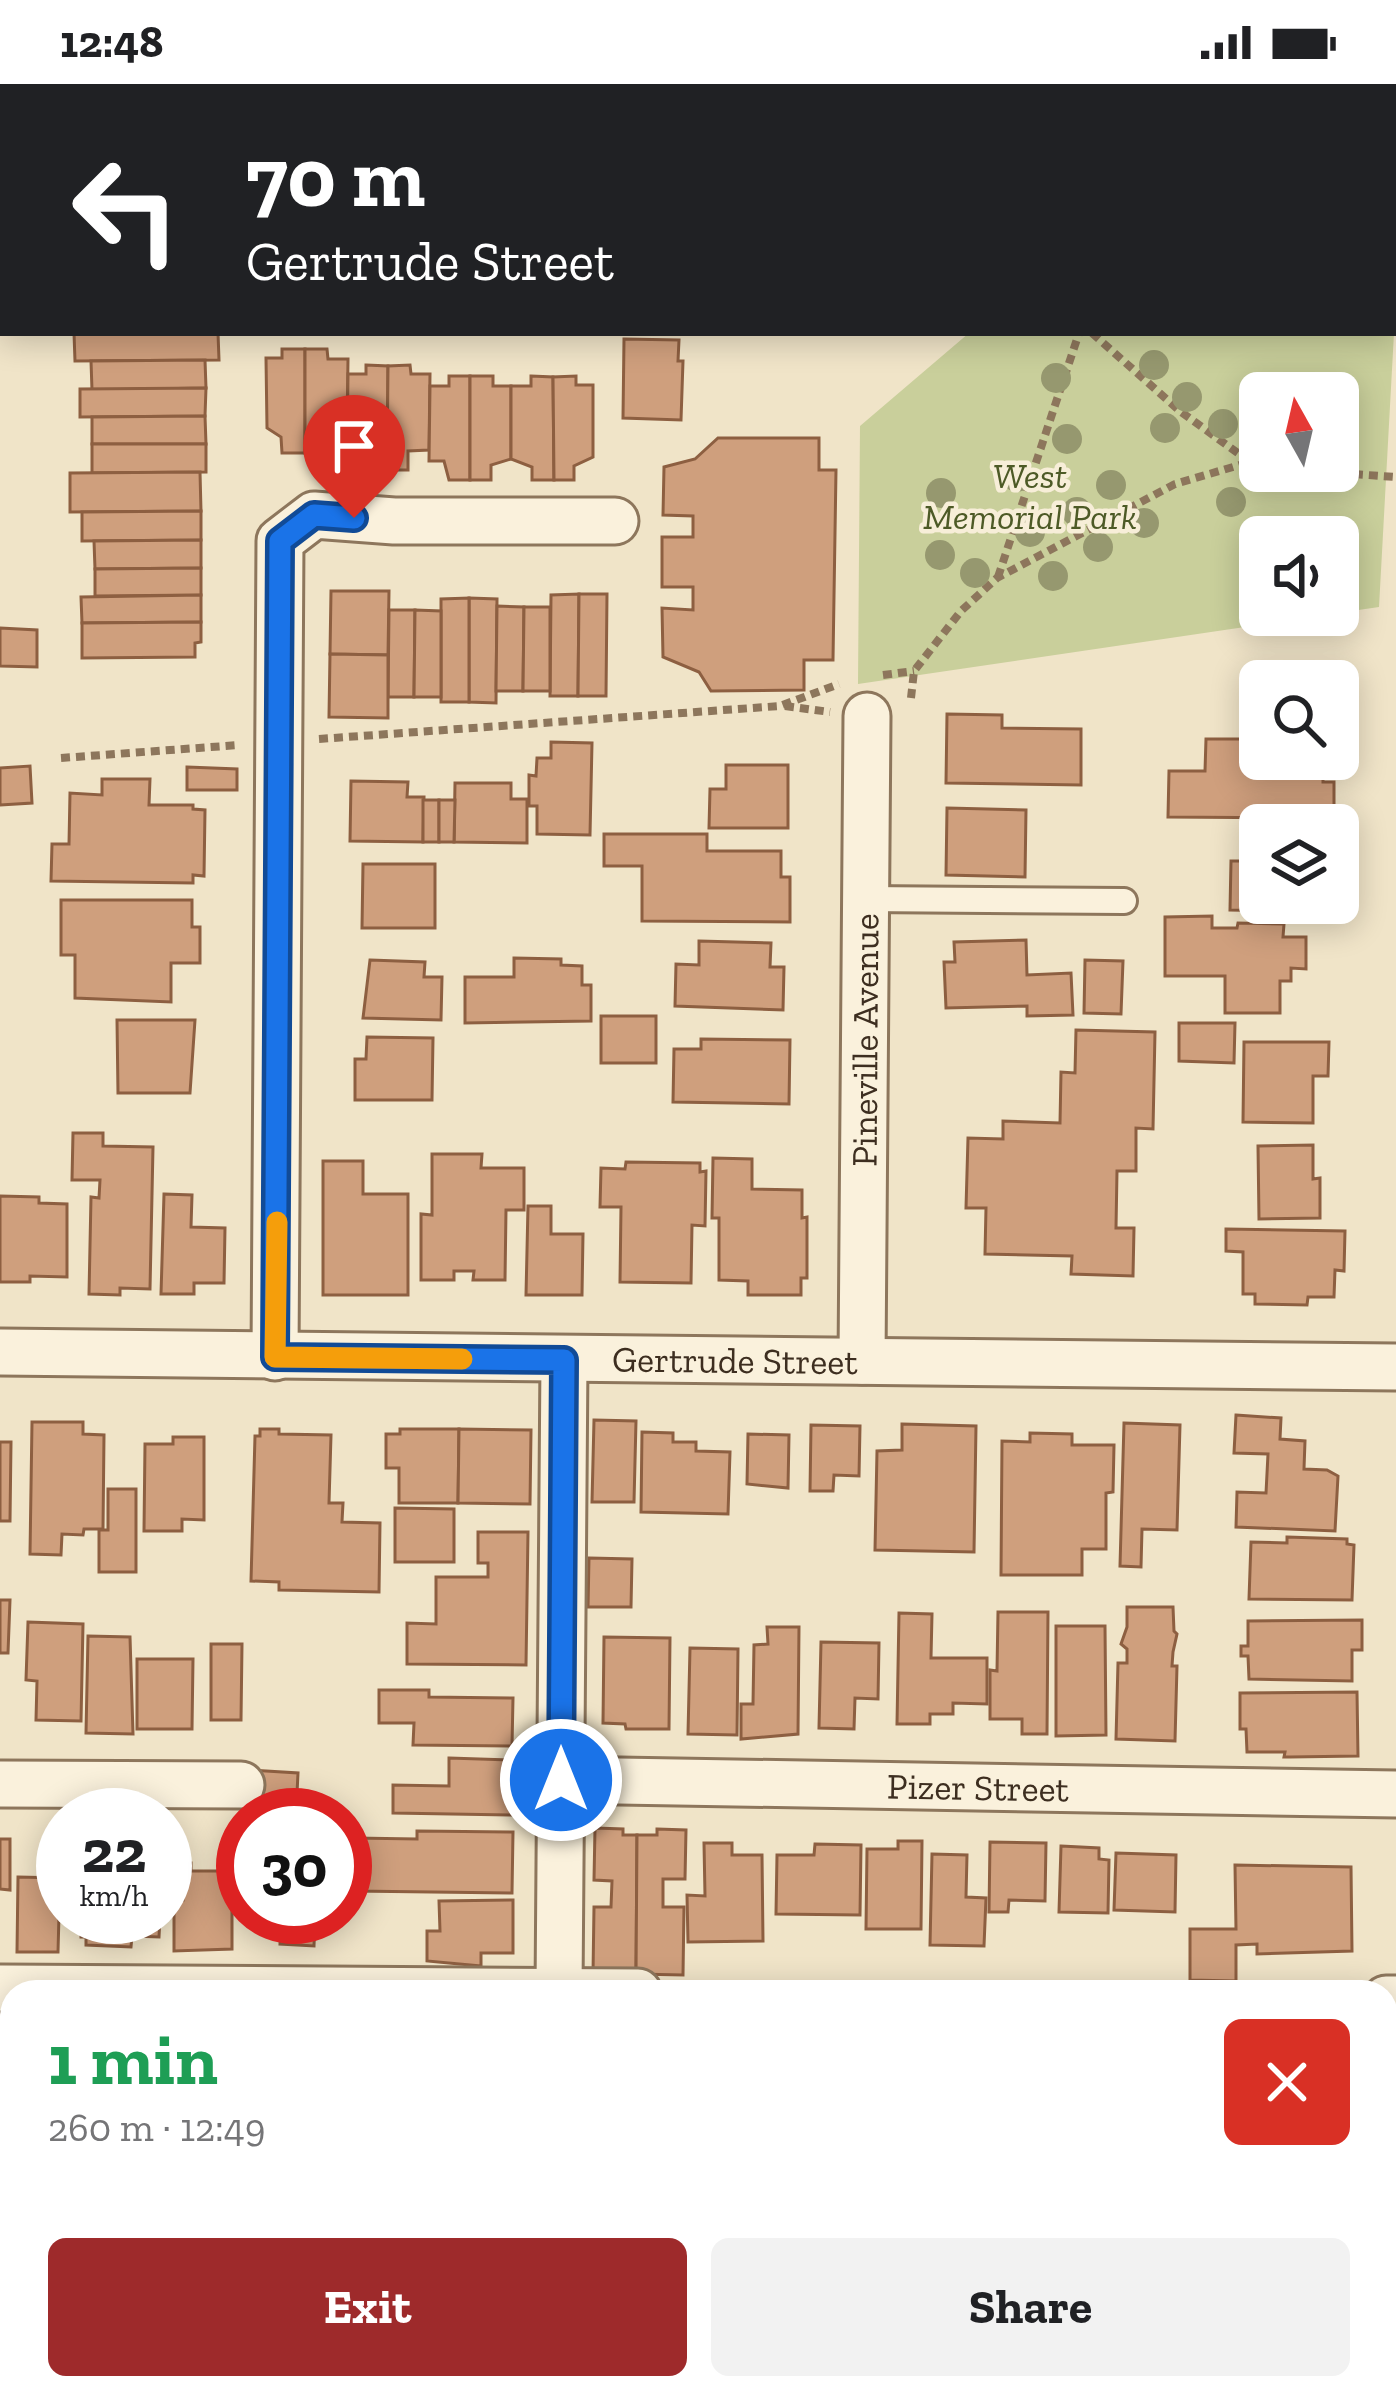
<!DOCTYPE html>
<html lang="en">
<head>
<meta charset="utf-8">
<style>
	:root { --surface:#fff; --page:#f2f2f2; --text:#202124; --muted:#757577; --accent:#9e2a2b }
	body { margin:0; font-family:"Zilla Slab",serif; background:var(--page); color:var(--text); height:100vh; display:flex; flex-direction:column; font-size:45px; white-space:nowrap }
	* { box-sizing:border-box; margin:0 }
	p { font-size:39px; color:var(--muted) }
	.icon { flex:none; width:66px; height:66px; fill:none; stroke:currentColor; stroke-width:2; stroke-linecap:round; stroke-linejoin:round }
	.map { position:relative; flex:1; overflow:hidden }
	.side { position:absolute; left:0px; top:1896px; width:1398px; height:420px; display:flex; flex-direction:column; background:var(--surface); border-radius:36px 36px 0 0; box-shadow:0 6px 30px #0003 }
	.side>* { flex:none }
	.hud { position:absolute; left:0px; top:0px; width:1398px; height:252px; box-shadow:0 6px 30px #0003; background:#202124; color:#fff; overflow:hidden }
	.needle { width:78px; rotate:352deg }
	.controls { position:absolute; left:1239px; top:288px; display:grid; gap:24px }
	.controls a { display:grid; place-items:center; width:120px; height:120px; border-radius:18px; background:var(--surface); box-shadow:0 6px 30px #0003; font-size:60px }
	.speed { position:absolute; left:36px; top:1704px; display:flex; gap:24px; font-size:60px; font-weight:700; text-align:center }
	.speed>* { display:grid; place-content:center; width:156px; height:156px; border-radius:50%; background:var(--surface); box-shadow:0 6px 30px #0003; line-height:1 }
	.speed small { font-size:30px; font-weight:400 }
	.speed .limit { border:18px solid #d22; background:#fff; color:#111 }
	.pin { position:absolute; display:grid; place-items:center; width:102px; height:102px; color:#fff; margin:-123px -51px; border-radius:50% 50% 50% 0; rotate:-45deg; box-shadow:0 0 12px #0007 }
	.pin .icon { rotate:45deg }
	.me { position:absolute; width:132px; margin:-66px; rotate:0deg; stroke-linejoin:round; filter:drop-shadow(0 0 9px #0008) }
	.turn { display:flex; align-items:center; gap:42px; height:252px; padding:0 48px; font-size:54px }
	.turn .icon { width:156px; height:156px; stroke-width:2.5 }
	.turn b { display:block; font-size:84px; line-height:102px }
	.round { display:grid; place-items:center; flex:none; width:126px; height:126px; border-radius:18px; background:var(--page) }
	.headline { display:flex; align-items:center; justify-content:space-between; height:204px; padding:0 48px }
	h1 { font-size:72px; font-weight:800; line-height:90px; color:#1e9e55 }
	.button { display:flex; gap:24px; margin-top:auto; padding:24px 48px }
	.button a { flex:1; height:138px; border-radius:18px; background:var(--accent); color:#fff; font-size:48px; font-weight:800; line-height:138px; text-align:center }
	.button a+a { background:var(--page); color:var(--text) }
	.status { display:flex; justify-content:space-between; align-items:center; height:84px; padding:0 60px; background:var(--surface); direction:ltr }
	.status svg { height:33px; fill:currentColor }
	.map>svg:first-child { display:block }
	.green { fill:#c9cf9b; fill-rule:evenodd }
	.building { fill:#cf9f7d; stroke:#8d5f41; stroke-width:3 }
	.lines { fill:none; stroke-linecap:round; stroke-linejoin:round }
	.lane-casing { stroke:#8d765c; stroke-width:30 }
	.street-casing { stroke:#8d765c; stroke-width:51 }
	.path { stroke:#8d765c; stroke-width:8; stroke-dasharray:9 6; stroke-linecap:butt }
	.lane { stroke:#faf1dc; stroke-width:24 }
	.street { stroke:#faf1dc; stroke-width:45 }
	.tree { fill:#96986f }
	.route-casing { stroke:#114b97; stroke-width:30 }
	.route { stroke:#1a73e8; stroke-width:21 }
	.slow { stroke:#f59e0b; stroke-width:21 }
	.labels { text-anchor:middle; stroke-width:9; stroke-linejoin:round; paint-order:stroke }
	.park-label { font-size:36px; font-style:italic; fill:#4d5a26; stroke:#f7eed8 }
	.street-label { font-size:36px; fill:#3d2e20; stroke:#f7eed8 }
</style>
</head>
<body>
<div class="status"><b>12:48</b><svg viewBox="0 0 49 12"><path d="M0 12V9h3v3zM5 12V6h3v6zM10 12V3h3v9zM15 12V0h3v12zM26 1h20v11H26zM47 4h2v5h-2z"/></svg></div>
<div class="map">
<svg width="1396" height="2316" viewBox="0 0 1396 2316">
	<rect width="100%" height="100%" fill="#f0e4c8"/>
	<path class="green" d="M969,249H1394L1379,523L1338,529V453H1260V531H1327L858,600L860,342ZM1260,309H1338V387H1260Z"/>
	<g class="building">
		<polygon points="74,249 218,249 219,276 75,277"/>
		<polygon points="624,255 679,256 678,277 683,277 681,336 623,334"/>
		<polygon points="282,265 305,265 305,369 282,369 281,353 267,344 266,274 282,274"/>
		<polygon points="305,265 327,265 328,275 348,275 347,347 330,355 329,369 305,369"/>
		<polygon points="205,276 206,304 92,306 91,277"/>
		<polygon points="366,281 388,282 387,386 367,386 367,367 347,367 348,290 366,290"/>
		<polygon points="410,281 411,290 430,290 429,366 408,367 408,386 387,386 388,282"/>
		<polygon points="449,292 470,292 470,396 449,396 444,377 429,377 430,302 449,302"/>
		<polygon points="470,292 493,292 493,302 511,302 511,375 491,381 491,396 470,396"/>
		<polygon points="531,292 553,293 554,396 532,396 532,383 511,375 511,302 531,302"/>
		<polygon points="576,292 576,301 593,301 593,373 574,382 574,396 554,396 553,293"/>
		<polygon points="206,304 205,332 80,333 80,305"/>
		<polygon points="205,332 206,360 92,360 92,333"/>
		<polygon points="718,354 819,354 819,386 836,386 833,576 804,576 804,606 711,607 699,588 663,573 662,524 693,526 693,503 662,503 662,453 693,453 693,432 663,431 664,383 695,375"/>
		<polygon points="92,360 206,360 206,388 92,389"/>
		<polygon points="200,388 201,427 70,428 70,389"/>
		<polygon points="201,427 201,456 82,457 82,428"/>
		<polygon points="201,456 201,484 95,485 94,457"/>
		<polygon points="201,484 201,511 95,512 95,485"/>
		<polygon points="331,507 389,507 388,571 330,570"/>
		<polygon points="579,510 578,612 550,612 551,511"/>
		<polygon points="579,510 607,510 606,612 578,612"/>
		<polygon points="201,511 201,538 82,539 81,513"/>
		<polygon points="469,514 497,515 496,619 469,618"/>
		<polygon points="469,514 469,618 441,618 441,515"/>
		<polygon points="497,522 524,523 523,607 496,607"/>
		<polygon points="524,523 550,523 550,607 523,607"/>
		<polygon points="389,526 415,526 414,613 388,613"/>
		<polygon points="415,526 441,527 441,613 414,613"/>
		<polygon points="201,538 201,558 195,559 195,573 82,574 82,539"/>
		<polygon points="0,544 37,546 37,583 0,582"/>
		<polygon points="330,570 388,571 388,634 329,633"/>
		<polygon points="947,630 1002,631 1002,644 1081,645 1081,701 946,699"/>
		<polygon points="1206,655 1260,655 1260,675 1323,675 1323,698 1334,698 1334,734 1168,733 1169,687 1205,687"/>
		<polygon points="551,658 592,659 590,751 537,750 537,722 529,722 529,691 536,692 537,674 551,674"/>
		<polygon points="726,681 788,681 788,744 709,744 710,705 726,705"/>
		<polygon points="30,682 32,719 0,721 0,684"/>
		<polygon points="187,683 237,685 237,706 187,706"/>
		<polygon points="102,695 150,695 149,721 193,721 193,725 205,726 204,792 193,791 193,799 51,797 52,760 69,760 70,709 102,711"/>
		<polygon points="351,697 408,698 407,713 424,713 423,758 350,757"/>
		<polygon points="455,699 511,699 511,715 527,715 527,759 454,758"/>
		<rect x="423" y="716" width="16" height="42"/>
		<polygon points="439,716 455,716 454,758 439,758"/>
		<polygon points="947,724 1026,726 1025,793 946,791"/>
		<polygon points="1256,747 1260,747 1260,819 1338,819 1338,748 1346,748 1346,764 1357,764 1356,812 1345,812 1345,828 1230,826 1231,777 1256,777"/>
		<polygon points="604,750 707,750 707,767 781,767 781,793 790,793 790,838 642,837 642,782 604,782"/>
		<polygon points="363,780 435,780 435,844 362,844"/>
		<polygon points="61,816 192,816 192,843 200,843 200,879 171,879 171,918 75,914 75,871 61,871"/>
		<polygon points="1212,832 1212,844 1237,844 1238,839 1284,840 1283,853 1306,853 1306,885 1291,884 1291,897 1280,897 1280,929 1225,929 1225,892 1165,892 1165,833"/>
		<polygon points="1026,856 1027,891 1071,889 1073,931 1027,932 1027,922 946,924 944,878 955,878 954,858"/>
		<polygon points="699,857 771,859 770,883 784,883 783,926 675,922 676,880 699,881"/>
		<polygon points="514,874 561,875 561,881 582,882 582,901 591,901 591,937 465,939 465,893 514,893"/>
		<polygon points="370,876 425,878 424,893 442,893 441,936 363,934"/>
		<polygon points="1085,876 1123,877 1121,930 1084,929"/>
		<rect x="601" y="932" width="55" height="47"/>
		<polygon points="117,936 195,936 190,1009 118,1009"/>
		<polygon points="1179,939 1235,939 1234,979 1179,977"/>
		<polygon points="1076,946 1155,948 1153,1045 1136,1044 1136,1087 1117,1087 1116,1144 1134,1144 1133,1192 1071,1190 1072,1172 985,1170 986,1124 966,1124 968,1054 1003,1055 1003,1037 1060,1039 1061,988 1075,989"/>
		<polygon points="367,953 433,954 432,1016 355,1016 355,975 366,975"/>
		<polygon points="701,955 790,956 789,1020 673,1018 674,965 701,965"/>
		<polygon points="1244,958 1329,958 1328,992 1313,992 1313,1039 1243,1038"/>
		<polygon points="73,1049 103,1049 103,1062 153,1063 150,1205 120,1204 120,1211 89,1210 91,1113 99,1114 100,1096 72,1096"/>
		<polygon points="1313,1061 1313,1095 1320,1094 1320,1134 1259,1135 1258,1062"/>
		<polygon points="432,1070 482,1070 481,1084 524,1084 524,1126 506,1126 505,1196 473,1196 474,1187 454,1187 454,1196 421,1196 421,1130 432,1131"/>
		<polygon points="713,1074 752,1075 752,1105 802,1106 802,1134 807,1133 807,1194 801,1194 801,1211 748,1211 748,1197 719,1196 719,1134 712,1134"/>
		<polygon points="323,1077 363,1077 363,1110 408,1110 408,1211 323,1211"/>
		<polygon points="626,1078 700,1079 700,1088 706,1087 705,1142 692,1141 691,1199 620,1198 621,1123 600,1123 601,1084 625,1085"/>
		<polygon points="164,1110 192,1111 191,1143 225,1144 224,1199 194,1199 194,1210 161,1210"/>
		<polygon points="0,1112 39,1113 39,1119 67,1120 67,1193 30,1192 30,1198 0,1198"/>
		<polygon points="528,1122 551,1122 551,1150 583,1150 582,1211 526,1211"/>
		<polygon points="1226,1145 1345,1147 1344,1187 1335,1186 1334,1213 1308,1213 1307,1221 1255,1220 1255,1210 1243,1210 1243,1168 1226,1167"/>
		<polygon points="1236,1331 1281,1334 1280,1355 1305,1357 1304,1385 1327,1386 1338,1392 1335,1447 1236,1443 1237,1408 1266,1409 1268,1370 1234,1369"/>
		<polygon points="594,1336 636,1337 634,1418 592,1418"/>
		<polygon points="32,1338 83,1338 83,1350 104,1351 103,1445 84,1445 83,1451 62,1450 61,1471 30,1470"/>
		<polygon points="1124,1339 1180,1341 1177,1446 1142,1445 1141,1483 1120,1482"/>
		<polygon points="902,1340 976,1342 974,1468 875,1466 877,1367 902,1366"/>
		<polygon points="811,1341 860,1342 859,1392 834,1391 833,1407 810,1407"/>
		<polygon points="260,1345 279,1345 279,1350 331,1351 329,1419 343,1419 342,1438 380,1439 379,1508 279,1506 279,1498 251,1497 255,1352 260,1352"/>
		<polygon points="400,1345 459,1345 458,1419 399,1419 399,1384 386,1384 386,1350 400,1350"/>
		<polygon points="459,1345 531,1346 530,1420 458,1419"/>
		<polygon points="642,1348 673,1349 673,1358 696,1358 696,1367 730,1368 728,1430 641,1428"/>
		<polygon points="1030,1349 1072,1350 1072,1361 1114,1361 1113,1408 1106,1409 1106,1465 1082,1465 1082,1491 1001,1491 1002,1357 1030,1358"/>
		<polygon points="748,1350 789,1351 788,1404 747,1400"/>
		<polygon points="173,1353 204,1353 204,1436 182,1435 182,1447 144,1447 145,1360 173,1360"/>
		<polygon points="0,1358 11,1358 10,1437 0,1437"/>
		<polygon points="108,1405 136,1405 136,1488 99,1488 99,1446 108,1446"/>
		<polygon points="395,1424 454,1425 454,1478 395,1478"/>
		<polygon points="478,1448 528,1448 526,1581 407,1580 407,1539 436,1540 436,1493 488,1493 488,1479 478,1479"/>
		<polygon points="1287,1453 1347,1455 1347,1460 1354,1461 1352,1516 1249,1515 1251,1458 1287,1459"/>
		<polygon points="589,1474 632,1475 631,1523 588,1523"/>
		<polygon points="0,1516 10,1516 8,1569 0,1569"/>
		<polygon points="1127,1523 1173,1523 1174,1547 1177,1550 1173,1568 1172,1582 1177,1582 1175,1657 1116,1655 1118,1579 1127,1579 1127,1565 1121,1560 1127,1543"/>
		<polygon points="998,1528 1048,1528 1047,1650 1022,1650 1022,1635 990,1635 990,1586 997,1587"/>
		<polygon points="899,1529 932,1530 931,1574 987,1574 987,1620 953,1619 953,1630 930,1630 930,1640 897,1640"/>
		<polygon points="1362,1536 1362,1566 1352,1566 1352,1597 1249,1595 1248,1572 1241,1572 1241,1562 1248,1562 1248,1537"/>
		<polygon points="28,1538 83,1540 81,1637 36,1636 37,1597 26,1596"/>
		<polygon points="1056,1542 1105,1542 1106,1651 1056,1652"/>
		<polygon points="767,1543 799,1543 798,1650 741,1655 741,1620 753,1620 754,1561 768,1560"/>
		<polygon points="88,1552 130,1553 133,1650 86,1649"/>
		<polygon points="604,1553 670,1554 669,1645 626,1645 625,1640 603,1639"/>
		<polygon points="821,1558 879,1559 878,1615 855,1614 854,1645 819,1644"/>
		<polygon points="211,1560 242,1560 241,1636 211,1636"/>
		<polygon points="690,1564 738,1565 737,1651 688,1650"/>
		<polygon points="137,1575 193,1575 192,1645 137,1645"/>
		<polygon points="379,1606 429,1606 429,1613 513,1614 512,1662 413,1661 414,1639 379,1639"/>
		<polygon points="1357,1608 1358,1672 1290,1673 1284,1673 1285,1668 1247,1668 1246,1645 1240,1645 1240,1609"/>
		<polygon points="449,1674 514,1676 514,1731 393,1729 393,1701 449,1702"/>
		<polygon points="249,1686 298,1689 296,1730 247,1729"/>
		<polygon points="595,1744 623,1745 623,1751 637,1751 636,1890 593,1890 594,1823 611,1823 612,1797 594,1796"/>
		<polygon points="657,1745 686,1746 685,1795 663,1795 663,1823 684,1823 683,1891 636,1890 637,1751 657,1751"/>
		<polygon points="417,1747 513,1748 512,1809 354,1807 355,1754 417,1755"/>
		<polygon points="0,1755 10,1755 10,1806 0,1805"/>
		<polygon points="898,1757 922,1757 921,1845 866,1845 867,1765 898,1765"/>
		<polygon points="990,1758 1046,1759 1045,1817 1009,1816 1008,1828 989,1828"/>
		<polygon points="704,1759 732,1759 732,1771 762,1771 763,1857 688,1858 687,1811 705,1812"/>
		<polygon points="815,1760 861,1761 860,1831 776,1830 777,1771 814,1771"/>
		<polygon points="1061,1762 1099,1764 1099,1775 1109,1776 1108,1829 1059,1828"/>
		<polygon points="1116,1769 1176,1771 1175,1828 1114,1826"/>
		<polygon points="932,1770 967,1771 966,1813 986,1814 984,1862 930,1861"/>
		<polygon points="182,1779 191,1779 191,1787 232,1787 232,1865 174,1867 174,1816 183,1816"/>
		<polygon points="1235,1781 1351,1783 1352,1867 1257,1870 1257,1860 1236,1861 1236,1897 1190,1896 1190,1845 1236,1845"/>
		<polygon points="18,1793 60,1794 58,1868 17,1868"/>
		<polygon points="513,1816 513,1869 481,1869 481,1882 427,1877 427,1847 440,1847 439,1817"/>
		<polygon points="81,1833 160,1833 159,1853 132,1852 131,1863 86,1861 86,1853 81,1853"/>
		<polygon points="281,1833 315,1833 314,1862 280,1860"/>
		<polygon points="0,1981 12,1981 12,2031 0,2030"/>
		<polygon points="0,2118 8,2118 12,2188 0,2188"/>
		<polygon points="17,2304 71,2304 71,2311 18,2312"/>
		<rect x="359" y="2304" width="62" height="12"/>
		<rect x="447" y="2304" width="68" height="12"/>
		<rect x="803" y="2304" width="45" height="12"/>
		<polygon points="1293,2304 1340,2304 1340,2316 1272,2316 1272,2305"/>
	</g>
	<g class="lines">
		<defs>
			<polyline id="lane" points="864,815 1124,817"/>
			<g id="street">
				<path id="s1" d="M0,1268L1396,1283"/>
				<polyline points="275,1273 280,457 314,431 394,437 615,437"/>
				<path id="s2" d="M862,1277L867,632"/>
				<path id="s3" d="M561,1696L1396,1710"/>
				<polyline points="0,1700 241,1701"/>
				<polyline points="0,1904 638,1908"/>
				<polyline points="559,1907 564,1276"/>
				<polyline points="1386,1915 1396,1915"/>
				<polyline points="0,2214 12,2214"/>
				<polyline points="1386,2242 1396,2242"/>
			</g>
		</defs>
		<use href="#lane" class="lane-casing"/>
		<use href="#street" class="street-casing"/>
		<g class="path">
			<polyline points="1092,249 1181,328 1249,377"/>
			<polyline points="1309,387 1396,393"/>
			<polyline points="998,493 1079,249"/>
			<polyline points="883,591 914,587"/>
			<polyline points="911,614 914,587 961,527 997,494 1175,400 1250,378 1260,379"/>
			<polyline points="785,622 830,628"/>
			<polyline points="319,655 780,622 839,600"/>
			<polyline points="61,674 239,661"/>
		</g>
		<use href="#lane" class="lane"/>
		<use href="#street" class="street"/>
	</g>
	<g class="tree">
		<circle cx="1154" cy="281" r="15"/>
		<circle cx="1056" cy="294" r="15"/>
		<circle cx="1187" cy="313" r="15"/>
		<circle cx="1223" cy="340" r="15"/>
		<circle cx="1165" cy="344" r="15"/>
		<circle cx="1067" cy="355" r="15"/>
		<circle cx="1017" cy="393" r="15"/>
		<circle cx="1111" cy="401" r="15"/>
		<circle cx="941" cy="409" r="15"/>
		<circle cx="1231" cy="418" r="15"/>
		<circle cx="1077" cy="428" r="15"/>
		<circle cx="1144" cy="439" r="15"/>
		<circle cx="1030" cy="448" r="15"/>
		<circle cx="1098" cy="463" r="15"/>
		<circle cx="940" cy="471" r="15"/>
		<circle cx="975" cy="489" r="15"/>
		<circle cx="1053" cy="492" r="15"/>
	</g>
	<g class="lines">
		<defs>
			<polyline id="route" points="354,434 314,431 280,457 275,1273 564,1276 561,1696"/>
		</defs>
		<use href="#route" class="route-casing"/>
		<use href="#route" class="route"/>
		<polyline class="slow" points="277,1138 275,1273 462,1275"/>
	</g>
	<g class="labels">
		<g class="park-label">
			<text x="1030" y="404">West<tspan x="1030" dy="41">Memorial Park</tspan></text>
		</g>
		<g class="street-label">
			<text dy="13" stroke="none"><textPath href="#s2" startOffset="321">Pineville Avenue</textPath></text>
			<text dy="13" stroke="none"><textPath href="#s1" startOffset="735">Gertrude Street</textPath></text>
			<text dy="13" stroke="none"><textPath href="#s3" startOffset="417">Pizer Street</textPath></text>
		</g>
	</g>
</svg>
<div class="controls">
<a><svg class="needle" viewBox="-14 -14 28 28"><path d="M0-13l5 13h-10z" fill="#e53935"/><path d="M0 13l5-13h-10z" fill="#757577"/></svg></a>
<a><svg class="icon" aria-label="sound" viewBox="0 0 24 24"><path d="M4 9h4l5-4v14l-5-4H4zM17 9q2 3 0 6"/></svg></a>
<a><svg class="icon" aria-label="search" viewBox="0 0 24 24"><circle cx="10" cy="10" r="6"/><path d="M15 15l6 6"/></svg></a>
<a><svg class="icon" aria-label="layers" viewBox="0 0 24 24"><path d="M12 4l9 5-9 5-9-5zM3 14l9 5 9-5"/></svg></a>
</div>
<div class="speed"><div>22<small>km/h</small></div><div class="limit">30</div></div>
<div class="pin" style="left:354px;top:434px;background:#d93025"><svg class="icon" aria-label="arrive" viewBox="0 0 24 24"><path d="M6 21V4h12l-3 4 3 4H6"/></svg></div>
<svg class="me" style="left:561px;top:1696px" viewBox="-20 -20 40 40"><circle r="17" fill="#1a73e8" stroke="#fff" stroke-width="3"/><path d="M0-11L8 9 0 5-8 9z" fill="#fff"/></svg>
<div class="hud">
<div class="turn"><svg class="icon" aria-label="left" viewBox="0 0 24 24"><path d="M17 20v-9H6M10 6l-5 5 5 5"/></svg><div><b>70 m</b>Gertrude Street</div></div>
</div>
<section class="side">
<div class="headline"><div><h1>1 min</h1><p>260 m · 12:49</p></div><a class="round" style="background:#d93025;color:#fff"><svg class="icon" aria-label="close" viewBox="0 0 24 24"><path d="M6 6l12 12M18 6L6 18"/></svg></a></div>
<div class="button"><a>Exit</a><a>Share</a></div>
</section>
</div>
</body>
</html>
